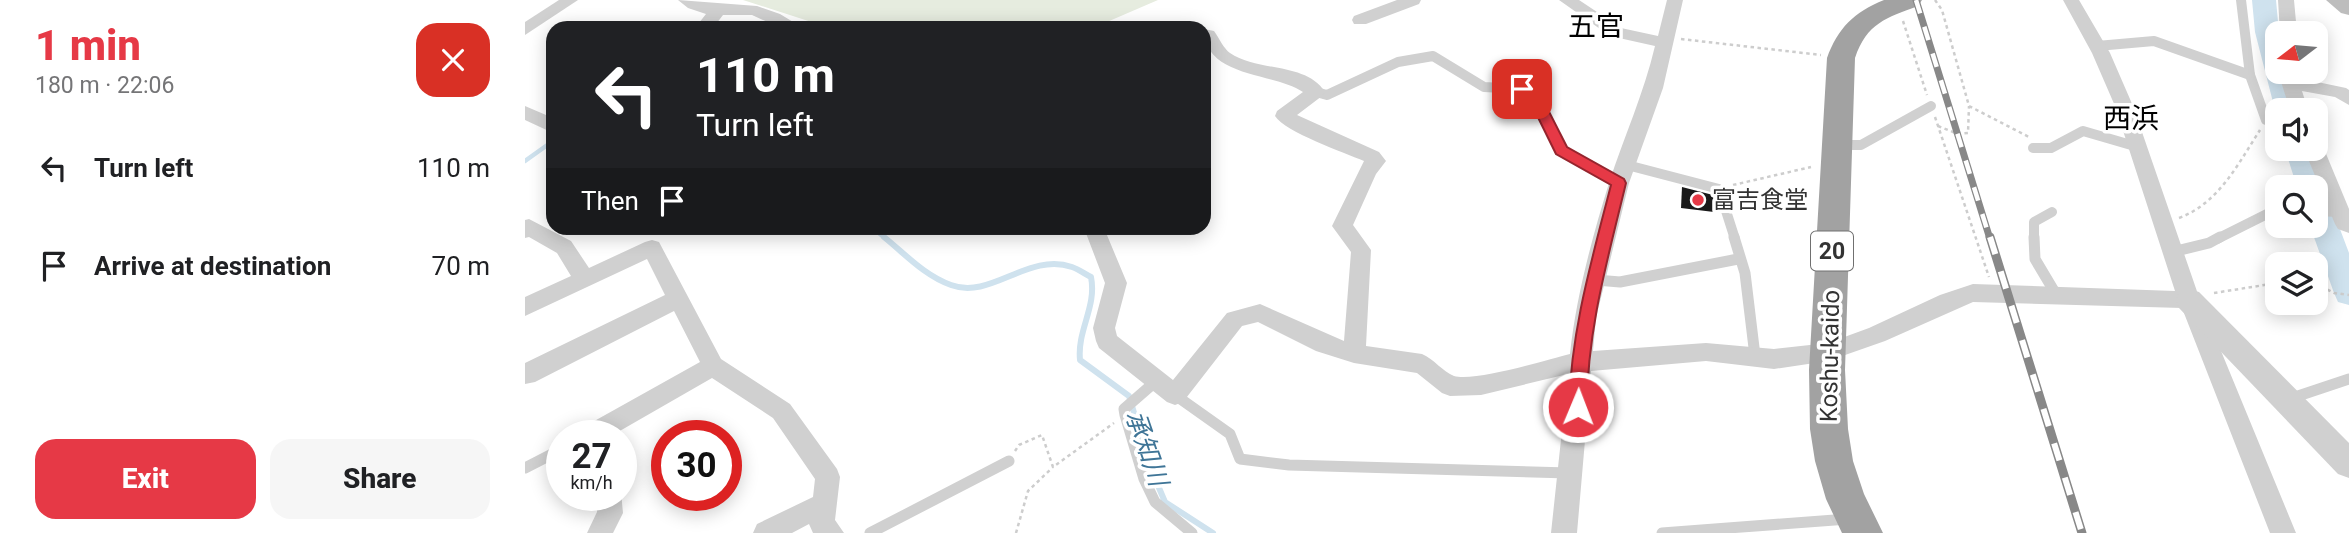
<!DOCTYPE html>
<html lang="en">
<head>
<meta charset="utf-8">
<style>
	:root { --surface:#fff; --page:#f6f6f6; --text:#202124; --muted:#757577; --accent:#e63946 }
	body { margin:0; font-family:Roboto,"Noto Sans JP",sans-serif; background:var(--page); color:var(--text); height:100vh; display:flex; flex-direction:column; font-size:26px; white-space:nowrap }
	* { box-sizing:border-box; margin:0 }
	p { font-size:23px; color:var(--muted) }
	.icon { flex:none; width:38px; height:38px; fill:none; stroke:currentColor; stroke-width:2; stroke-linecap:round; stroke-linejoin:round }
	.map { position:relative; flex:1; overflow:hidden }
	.drawer { display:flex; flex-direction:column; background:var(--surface); width:525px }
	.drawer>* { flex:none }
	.banner { position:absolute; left:21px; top:21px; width:665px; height:214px; border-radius:21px; box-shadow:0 4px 18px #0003; background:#202124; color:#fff; overflow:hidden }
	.needle { width:46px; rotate:254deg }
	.buttons { position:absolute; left:1740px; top:21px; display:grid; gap:14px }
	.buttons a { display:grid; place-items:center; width:63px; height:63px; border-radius:14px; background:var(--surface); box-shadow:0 4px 18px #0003; font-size:35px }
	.speed { position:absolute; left:21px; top:420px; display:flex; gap:14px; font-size:35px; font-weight:700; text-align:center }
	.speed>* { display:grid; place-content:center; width:91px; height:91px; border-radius:50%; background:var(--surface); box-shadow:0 4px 18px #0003; line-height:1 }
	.speed small { font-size:18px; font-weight:400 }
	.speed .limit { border:10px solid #d22; background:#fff; color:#111 }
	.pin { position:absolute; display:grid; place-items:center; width:60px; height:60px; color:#fff; margin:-30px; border-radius:14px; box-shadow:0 4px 10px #0006 }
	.me { position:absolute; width:77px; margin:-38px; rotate:1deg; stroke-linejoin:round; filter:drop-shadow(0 0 5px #0008) }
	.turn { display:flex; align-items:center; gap:24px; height:147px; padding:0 35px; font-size:32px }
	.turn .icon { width:91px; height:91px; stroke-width:2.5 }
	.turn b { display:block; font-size:49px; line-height:60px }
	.then { display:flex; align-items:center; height:66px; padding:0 35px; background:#0003; gap:14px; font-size:26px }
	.round { display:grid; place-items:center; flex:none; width:74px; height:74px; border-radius:21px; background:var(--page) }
	.overview { display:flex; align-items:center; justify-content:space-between; height:119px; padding:0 35px }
	h1 { font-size:42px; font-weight:800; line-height:52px; color:var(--accent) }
	.cta { display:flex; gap:14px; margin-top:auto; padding:14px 35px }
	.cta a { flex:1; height:80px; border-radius:21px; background:var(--accent); color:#fff; font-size:28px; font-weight:800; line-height:80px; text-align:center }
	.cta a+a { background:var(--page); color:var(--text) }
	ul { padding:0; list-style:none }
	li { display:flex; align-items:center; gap:21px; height:98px; padding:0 35px }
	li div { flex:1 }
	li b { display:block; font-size:26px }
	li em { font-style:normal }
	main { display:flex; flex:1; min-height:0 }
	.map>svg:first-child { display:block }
	.green { fill:#e6ecdf }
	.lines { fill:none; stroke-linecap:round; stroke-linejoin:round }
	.stream-far1 { stroke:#cfe2ee; stroke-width:4.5 }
	.stream { stroke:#cfe2ee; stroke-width:6 }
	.river { fill:#cfe2ee; fill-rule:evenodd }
	.building { fill:#1a1a1a }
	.path { stroke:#cdcdcd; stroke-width:2.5; stroke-dasharray:3.5 3.5; stroke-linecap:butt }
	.service-far1 { stroke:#d0d0d0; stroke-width:10 }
	.service { stroke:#d0d0d0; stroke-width:11 }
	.minor { fill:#d0d0d0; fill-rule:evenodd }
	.tertiary { fill:#d0d0d0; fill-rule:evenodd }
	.secondary { fill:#bdbdbd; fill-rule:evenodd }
	.trunk { fill:#a2a2a2; fill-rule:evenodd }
	.rail-far1-casing { stroke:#888; stroke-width:7 }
	.rail-casing { stroke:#888; stroke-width:9 }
	.rail-far1 { stroke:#fff; stroke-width:4.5; stroke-dasharray:14; stroke-linecap:butt }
	.rail { stroke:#fff; stroke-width:6; stroke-dasharray:18; stroke-linecap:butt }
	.route { fill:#e63946; stroke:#96252e; stroke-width:2 }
	.poi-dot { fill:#e63946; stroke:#fff; stroke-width:2.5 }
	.labels { text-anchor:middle; stroke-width:7; stroke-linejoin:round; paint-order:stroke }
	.shield { fill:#fff; stroke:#707070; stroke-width:2 }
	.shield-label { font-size:23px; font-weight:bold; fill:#333 }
	.poi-label { font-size:24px; fill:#333; stroke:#fff; text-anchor:start }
	.street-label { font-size:24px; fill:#333; stroke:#fff }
	.water-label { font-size:26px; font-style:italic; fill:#3f7597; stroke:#fff }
	.quarter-label { font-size:28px; fill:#000; stroke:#fff }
</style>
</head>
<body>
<main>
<section class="drawer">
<div class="overview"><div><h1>1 min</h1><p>180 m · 22:06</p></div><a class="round" style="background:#d93025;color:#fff"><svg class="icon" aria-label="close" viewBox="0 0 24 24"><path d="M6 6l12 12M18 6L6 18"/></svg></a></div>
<ul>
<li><svg class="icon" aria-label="left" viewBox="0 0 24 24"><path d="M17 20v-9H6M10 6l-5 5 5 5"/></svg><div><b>Turn left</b></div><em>110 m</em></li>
<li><svg class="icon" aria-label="arrive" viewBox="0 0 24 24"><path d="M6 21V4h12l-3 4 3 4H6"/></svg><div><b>Arrive at destination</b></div><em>70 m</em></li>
</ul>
<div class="cta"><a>Exit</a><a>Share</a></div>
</section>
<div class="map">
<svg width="1824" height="533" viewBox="0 0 1824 533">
	<rect width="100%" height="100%" fill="#fff"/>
	<polygon class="green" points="218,0 633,0 568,28 305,28"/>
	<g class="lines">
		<g class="stream-far1">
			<polyline points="0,161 28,141"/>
			<polyline points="348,228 361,239"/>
		</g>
		<path class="stream" d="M359,237C380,254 400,276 426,285C466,300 503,252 547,267C553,269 560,274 566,277C572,307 552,330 555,360L604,396L626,469L640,502L688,533"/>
		<g class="river">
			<polygon points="1727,0 1751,0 1754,33 1752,33 1752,72 1765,72 1776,110 1752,110 1752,113 1750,110 1730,32"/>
			<polygon points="1760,149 1788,149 1800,187 1797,192 1804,200 1824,253 1824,305 1813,302 1809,293 1785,226 1790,226 1790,187 1772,187"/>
		</g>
	</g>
	<polygon class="building" points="1157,187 1188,195 1189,212 1156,208"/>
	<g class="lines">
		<g class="path">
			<polyline points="1410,0 1417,10 1444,106 1504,137"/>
			<polyline points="1378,21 1402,95"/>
			<polyline points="1156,39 1296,55"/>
			<polyline points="1410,117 1464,277"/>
			<polyline points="1413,126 1433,134 1443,133 1444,106"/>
			<polyline points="1208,185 1286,167"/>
			<path d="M1654,218C1694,203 1713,164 1735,130"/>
			<polyline points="1790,283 1809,293 1824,295"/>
			<polyline points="1689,293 1752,283"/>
			<polyline points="490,451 494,445 517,435 528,467 589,423"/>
			<polyline points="491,533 503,491 527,468"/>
		</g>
		<g class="service-far1">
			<polyline points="1716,0 1725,75 1741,120"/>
			<polyline points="1572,46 1629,41 1725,75"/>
			<polyline points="791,92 802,95 873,62 908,56 959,87 997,89 1008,94 1037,150 1094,183"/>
			<polyline points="1314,145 1336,145 1406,106"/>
			<polyline points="1508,148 1526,148 1558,131 1613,147"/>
			<polyline points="1102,165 1194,189 1210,239"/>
			<polyline points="1790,211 1815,212"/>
			<polyline points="1509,239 1509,222 1527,212"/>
			<polyline points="1692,239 1752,209"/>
		</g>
		<g class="service">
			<polyline points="1209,237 1220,273 1230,356"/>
			<polyline points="1509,237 1510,259 1532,296"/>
			<polyline points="1647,252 1684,243 1695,237"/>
			<polyline points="1071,280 1095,282 1213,259"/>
			<polyline points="630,382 599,409 600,415 619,479 630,502 667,533"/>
			<polyline points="650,395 705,434 715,459 764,465 1044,473"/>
			<polyline points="1764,399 1824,379"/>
			<polyline points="0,468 37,449"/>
			<polyline points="345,533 484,461"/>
			<polyline points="1137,533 1323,519"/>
		</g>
		<g class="minor">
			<polygon points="34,0 53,0 0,35 0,22"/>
			<polygon points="153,0 232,6 255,14 278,28 256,28 227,15 198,15 188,28 170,28 181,14 163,8"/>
			<polygon points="872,0 896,0 894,4 841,24 829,24 827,20 829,16"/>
			<path d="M1034,0H1054L1096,28L1133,36L1142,0H1158L1138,88L1104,183L1071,318L1068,351L1181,343L1249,349L1303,343L1344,328L1415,295L1448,284L1650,291L1590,106L1567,53L1538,0H1554L1585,53L1608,106L1675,300L1771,533H1745L1657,308L1448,302L1360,341L1303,361L1249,369L1181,361L1066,371L1052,533H1026L1043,374L956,395L925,396L917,393L892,373L829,363L791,351L733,322L717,326L658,402L650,405L642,402L574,348L571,341L568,328L580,283L559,228H579L602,283L590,328L592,336L648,380L702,313L735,304L819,341L826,252L807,226L839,161C820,153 760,132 750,116L752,111L778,92C748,72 679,78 679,29L689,31C694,38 699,49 705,53C732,72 781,62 800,92L797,96L772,115L854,152L861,161L851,174L828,225L846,250L841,346L897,354C909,359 918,372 929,376C950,382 1021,360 1045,354C1051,297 1067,238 1084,183C1099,137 1119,93 1130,46L1085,36Z"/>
			<polygon points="1753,0 1769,0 1772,33 1755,33"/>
			<polygon points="1753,72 1771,72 1773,78 1821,88 1824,90 1824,105 1810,97 1777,91 1783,110 1765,110"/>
			<polygon points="0,106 28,118 28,133 0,120"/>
			<polygon points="1790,143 1799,149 1824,209 1824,233 1813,229 1810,224 1779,149 1790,149"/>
			<polygon points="4,219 46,241 64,268 120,242 127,240 134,242 196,359 265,404 312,469 315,477 310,520 319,533 288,533 284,524 267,533 228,533 232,524 288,497 290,479 248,418 187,378 86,436 62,436 60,431 64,424 175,362 149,311 10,382 0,384 0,363 140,295 122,259 0,316 0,297 46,276 32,253 4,237 0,238 0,220"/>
			<polygon points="96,492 98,513 88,533 62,533 72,512 73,495 96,495"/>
		</g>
		<polygon class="tertiary" points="1664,289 1674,292 1824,443 1824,478 1813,474 1654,308 1651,300 1654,292"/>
		<polygon class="secondary" points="1801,0 1824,0 1824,15 1816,13"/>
		<path class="trunk" d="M1359,0H1397L1393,6C1361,18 1342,23 1330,58L1320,370L1323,429L1328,461L1339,494L1358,533H1317L1301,499L1290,461L1285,429L1284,370L1302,58C1313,28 1329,12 1359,0Z"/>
		<defs>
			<polyline id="rail-far1" points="1391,0 1465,239"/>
			<polyline id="rail" points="1465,237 1557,533"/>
		</defs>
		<use href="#rail-far1" class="rail-far1-casing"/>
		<use href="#rail" class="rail-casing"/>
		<use href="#rail-far1" class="rail-far1"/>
		<use href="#rail" class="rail"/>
	</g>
	<path class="route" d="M997,84L1013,90L1042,147L1099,179L1101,183C1083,258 1062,330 1062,407L1059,412L1053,415L1047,412L1044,407C1046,330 1067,259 1086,185L1031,154L1003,97L990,89Z"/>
	<circle class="poi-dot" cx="1173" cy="200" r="7"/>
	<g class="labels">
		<rect class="shield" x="1286" y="231.5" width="42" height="39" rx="5"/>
		<g class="shield-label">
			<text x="1307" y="259">20</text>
		</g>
		<g class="poi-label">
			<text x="1187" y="208">富吉食堂</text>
		</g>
		<g class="street-label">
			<text transform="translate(1305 356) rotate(-89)" y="8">Koshu-kaido</text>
		</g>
		<g class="water-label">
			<text transform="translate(622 448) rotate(71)" y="9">承知川</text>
		</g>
		<g class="quarter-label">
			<text x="1071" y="36">五官</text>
			<text x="1606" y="128">西浜</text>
		</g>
	</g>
</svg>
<div class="buttons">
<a><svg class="needle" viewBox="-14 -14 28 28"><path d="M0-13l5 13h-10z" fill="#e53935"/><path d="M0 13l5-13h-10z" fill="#757577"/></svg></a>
<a><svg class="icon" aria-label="sound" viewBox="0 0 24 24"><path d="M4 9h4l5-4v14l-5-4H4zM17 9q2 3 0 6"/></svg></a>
<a><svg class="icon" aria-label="search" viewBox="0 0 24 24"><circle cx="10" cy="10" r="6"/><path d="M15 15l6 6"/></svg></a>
<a><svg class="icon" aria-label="layers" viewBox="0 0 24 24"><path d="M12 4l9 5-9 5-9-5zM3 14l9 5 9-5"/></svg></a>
</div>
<div class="speed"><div>27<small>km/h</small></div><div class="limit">30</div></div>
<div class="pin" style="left:997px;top:89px;background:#d93025"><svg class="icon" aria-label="arrive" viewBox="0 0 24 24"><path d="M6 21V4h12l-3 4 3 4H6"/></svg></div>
<svg class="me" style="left:1053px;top:407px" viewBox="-20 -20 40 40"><circle r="17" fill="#e63946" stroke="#fff" stroke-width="3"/><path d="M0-11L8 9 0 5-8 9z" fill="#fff"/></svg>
<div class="banner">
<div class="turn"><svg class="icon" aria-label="left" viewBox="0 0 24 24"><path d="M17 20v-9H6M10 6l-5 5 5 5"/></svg><div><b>110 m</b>Turn left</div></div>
<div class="then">Then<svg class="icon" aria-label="arrive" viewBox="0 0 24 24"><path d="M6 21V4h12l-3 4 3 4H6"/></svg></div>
</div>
</div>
</main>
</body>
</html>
